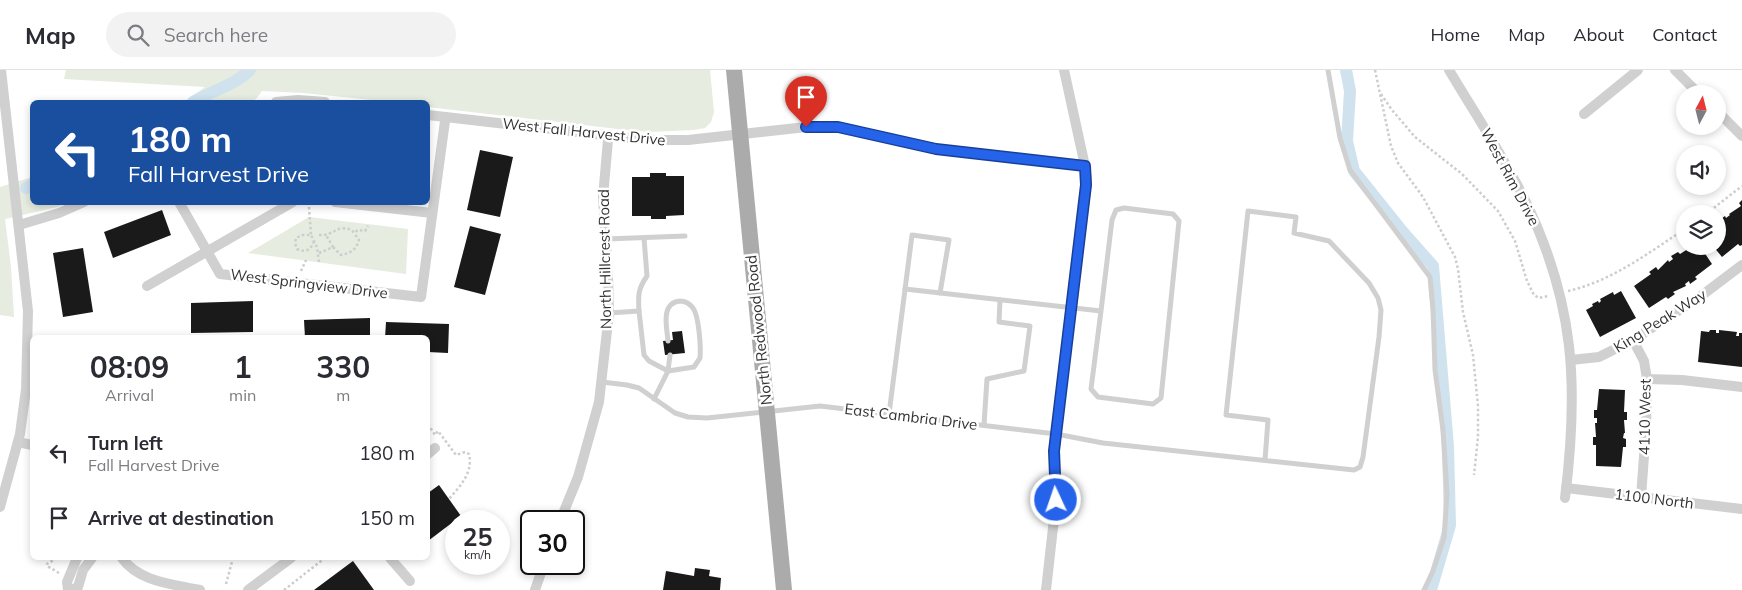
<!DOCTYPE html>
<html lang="en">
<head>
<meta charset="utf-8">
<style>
	:root { --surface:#fff; --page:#f2f2f3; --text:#2b2b33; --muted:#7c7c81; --line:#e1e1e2 }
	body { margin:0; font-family:Mulish,sans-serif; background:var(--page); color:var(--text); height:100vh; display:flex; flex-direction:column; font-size:19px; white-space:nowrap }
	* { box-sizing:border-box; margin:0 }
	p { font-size:16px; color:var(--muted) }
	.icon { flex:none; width:28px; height:28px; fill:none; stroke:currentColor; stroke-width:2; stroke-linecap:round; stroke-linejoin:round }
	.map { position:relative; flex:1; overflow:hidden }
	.panel { position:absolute; left:30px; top:265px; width:400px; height:225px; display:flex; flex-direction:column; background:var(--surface); border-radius:8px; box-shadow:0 2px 8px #0003 }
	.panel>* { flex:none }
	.hud { position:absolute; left:30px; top:30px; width:400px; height:105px; border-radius:8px; box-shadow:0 2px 8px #0003; background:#1a4fa0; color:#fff; overflow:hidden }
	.needle { width:32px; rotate:7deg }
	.buttons { position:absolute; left:1676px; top:15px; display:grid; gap:10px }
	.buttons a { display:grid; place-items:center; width:50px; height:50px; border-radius:50%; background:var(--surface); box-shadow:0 2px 8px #0003; font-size:25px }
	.speed { position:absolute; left:445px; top:440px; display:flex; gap:10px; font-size:25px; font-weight:700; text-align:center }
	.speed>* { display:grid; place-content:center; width:65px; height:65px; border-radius:50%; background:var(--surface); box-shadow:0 2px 8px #0003; line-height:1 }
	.speed small { font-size:12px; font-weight:400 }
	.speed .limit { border:2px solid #111; border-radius:8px; background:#fff; color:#111 }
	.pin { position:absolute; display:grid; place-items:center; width:42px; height:42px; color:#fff; margin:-51px -21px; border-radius:50% 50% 50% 0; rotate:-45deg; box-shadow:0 0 5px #0007 }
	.pin .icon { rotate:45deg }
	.me { position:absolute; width:55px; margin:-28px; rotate:357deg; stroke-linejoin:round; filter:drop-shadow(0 0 4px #0008) }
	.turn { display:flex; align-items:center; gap:18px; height:105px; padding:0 15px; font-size:22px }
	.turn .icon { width:65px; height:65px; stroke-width:2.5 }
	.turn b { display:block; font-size:35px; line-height:42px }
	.eta { display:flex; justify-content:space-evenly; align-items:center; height:85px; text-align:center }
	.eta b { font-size:30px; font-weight:700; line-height:35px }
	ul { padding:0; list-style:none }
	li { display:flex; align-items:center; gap:15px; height:65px; padding:0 15px }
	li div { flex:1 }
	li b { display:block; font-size:19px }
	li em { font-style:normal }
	header { display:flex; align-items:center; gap:30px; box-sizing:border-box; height:70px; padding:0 25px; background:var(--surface); border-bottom:1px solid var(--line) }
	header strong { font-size:24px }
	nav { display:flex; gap:28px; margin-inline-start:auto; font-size:18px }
	.search { width:350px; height:45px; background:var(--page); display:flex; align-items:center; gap:12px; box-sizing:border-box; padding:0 18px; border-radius:28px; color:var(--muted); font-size:19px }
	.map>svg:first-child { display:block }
	.green { fill:#e6ecdf }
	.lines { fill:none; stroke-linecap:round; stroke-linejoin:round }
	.canal { stroke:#cfe2ee; stroke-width:12 }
	.building { fill:#1a1a1a }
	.path { stroke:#cdcdcd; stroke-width:2.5; stroke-dasharray:2.5 2.5; stroke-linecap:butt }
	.service { stroke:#d0d0d0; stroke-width:5 }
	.minor { stroke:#d0d0d0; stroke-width:10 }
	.primary { stroke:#ababab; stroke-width:16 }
	.route-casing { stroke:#184099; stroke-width:12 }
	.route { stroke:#2563eb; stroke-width:9 }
	.labels { text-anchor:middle; stroke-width:5; stroke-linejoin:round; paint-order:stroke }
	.street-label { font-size:15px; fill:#333; stroke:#fff }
</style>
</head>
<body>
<header>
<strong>Map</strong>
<div class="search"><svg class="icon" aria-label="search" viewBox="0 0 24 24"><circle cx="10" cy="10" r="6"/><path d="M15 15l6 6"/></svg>Search here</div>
<nav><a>Home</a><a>Map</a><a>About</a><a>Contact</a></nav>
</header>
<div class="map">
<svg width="1742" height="520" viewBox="0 0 1742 520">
	<rect width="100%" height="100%" fill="#fff"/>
	<g class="green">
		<polygon points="66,0 710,0 714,42 711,52 705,58 693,60 650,62 618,59 428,37 428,32 391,32 304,23 262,21 256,29 249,32 184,32 205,17 64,9"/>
		<polygon points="32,107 32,132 66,133 57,137 5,149 11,197 14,247 0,245 0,117"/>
		<polygon points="309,147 408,159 406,204 248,183"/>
	</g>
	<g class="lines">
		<g class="canal">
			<polyline points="1346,0 1350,21 1347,71 1354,101 1402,161 1433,196 1448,377 1450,455 1431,520"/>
			<path d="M193,32C211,21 235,15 250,0"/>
			<polyline points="26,118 32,115"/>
		</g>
	</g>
	<g class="building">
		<polygon points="480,80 513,87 500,147 467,140"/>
		<polygon points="650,103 666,103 666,106 684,106 684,145 666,146 666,149 651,149 651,146 632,146 632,107 650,107"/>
		<polygon points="1742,130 1742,175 1740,176 1738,174 1722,187 1713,176 1718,176 1718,156 1720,153 1718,151 1725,146 1726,148 1730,145 1729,144 1741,136 1739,133"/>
		<polygon points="162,140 171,165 113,188 104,162"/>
		<polygon points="470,156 501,164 485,225 454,217"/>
		<polygon points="1700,176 1712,194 1695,207 1697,209 1690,214 1689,211 1685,214 1686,216 1673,222 1675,224 1668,229 1666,227 1649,238 1634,216 1651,204 1649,202 1656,197 1658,200 1668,190 1669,192 1673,189 1671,186 1678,182 1680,184 1691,177"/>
		<polygon points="83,178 93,242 63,247 53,183"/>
		<polygon points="1621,221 1636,248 1600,267 1586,240 1593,236 1592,234 1598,231 1599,233 1601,231 1600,229 1613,222 1614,225"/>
		<polygon points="253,231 253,262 191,263 191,233"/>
		<polygon points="370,248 370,268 305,268 304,250"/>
		<polygon points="386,252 449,254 448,283 428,282 428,268 385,268"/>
		<polygon points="1710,260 1716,260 1716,263 1719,263 1719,260 1737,262 1736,266 1739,266 1739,263 1742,263 1742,297 1698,292 1701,261 1709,262"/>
		<polygon points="682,261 685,283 665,285 663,271 673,270 672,262"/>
		<polygon points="1599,319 1625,320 1624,342 1627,342 1627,350 1624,350 1625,363 1624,363 1623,368 1626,369 1626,377 1623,377 1621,397 1596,396 1596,375 1593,375 1593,367 1596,367 1595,353 1597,353 1597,348 1594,348 1594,340 1597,340"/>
		<polygon points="439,415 461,446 428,471 428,423"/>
		<polygon points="353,491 374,520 314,520"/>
		<polygon points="695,498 710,500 709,506 721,508 720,520 663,520 666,501 694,506"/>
	</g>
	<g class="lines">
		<g class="path">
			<polyline points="1375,0 1391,76 1398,93 1423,127 1455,187 1458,199 1463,242 1473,285 1478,336 1478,367 1474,405"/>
			<polyline points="1381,24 1392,40 1415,67 1462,104 1498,141 1515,171 1527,211 1534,225 1539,228 1548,226"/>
			<polyline points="309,137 311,165"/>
			<polyline points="1706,144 1742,116"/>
			<path d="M319,165C336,166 334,154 352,160L354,163L358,160L365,161L368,156"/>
			<path d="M314,171C311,180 306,183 297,179L295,173L296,168L303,165H311L317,177L319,192"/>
			<path d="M333,177L341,185C351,183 356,180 359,170L354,163"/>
			<polyline points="319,183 333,177 326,165"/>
			<polyline points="301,201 306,190"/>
			<path d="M1568,221C1612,211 1648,183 1685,159"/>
			<path d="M428,354L435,365L438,361L456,385L465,382L469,384C473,403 461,415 449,429"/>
			<polyline points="57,488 47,494 47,496 59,503"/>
			<polyline points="226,514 233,488"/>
			<polyline points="284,520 325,488"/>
		</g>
		<g class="service">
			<polyline points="1328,0 1340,68 1350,100 1430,207 1433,239 1435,300 1443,360 1447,424 1444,468 1433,501 1424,520"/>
			<polyline points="606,169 685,166"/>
			<polyline points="905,219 1101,241 1112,150 1116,140 1124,138 1173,144 1179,151 1161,328 1153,334 1098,327 1091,319 1101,241"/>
			<polyline points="639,241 644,285 649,291 668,301 654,329"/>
			<path d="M609,243L639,241C638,225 638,219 647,206L644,168"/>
			<path d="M668,271C667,258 660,233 680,231C685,231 690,234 693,238C699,246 701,278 700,288L694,297L668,301L670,285"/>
			<polyline points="602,312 627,315 639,318 675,343 688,347 707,348 820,336 1056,364 1103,373 1354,400 1360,397 1363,387 1379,267 1381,240 1378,228 1369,213 1329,171 1294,163 1296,147 1248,141 1226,345 1268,350 1265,390"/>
			<polyline points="889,344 912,165 949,170 940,223"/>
			<polyline points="984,355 987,309 1024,301 1030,256 999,252 1000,230"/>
		</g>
		<g class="minor">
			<path d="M1449,0C1474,42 1502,84 1524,128C1575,232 1579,316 1565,428"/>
			<polyline points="1675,0 1699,24"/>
			<polyline points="276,32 298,30 325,32"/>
			<polyline points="1718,42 1742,66"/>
			<polyline points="1584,44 1638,0"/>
			<polyline points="428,45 647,70 688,70 806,57 828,56 849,59 935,79 1085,96"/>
			<polyline points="179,132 220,204 421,227 445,51"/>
			<polyline points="335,132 432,143"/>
			<polyline points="19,155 59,143 84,132"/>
			<polyline points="147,216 293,132"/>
			<polyline points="1633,270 1644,291 1647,309 1646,359 1641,427"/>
			<polyline points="1571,290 1599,287 1633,270 1701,226 1742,195"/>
			<polyline points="1647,309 1682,310 1742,317"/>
			<polyline points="18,372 32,375"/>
			<polyline points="428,384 435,378"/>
			<polyline points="1566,418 1742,439"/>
			<polyline points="0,437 20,364 26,319 28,241 1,0"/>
			<polyline points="560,451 578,407 599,332 609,243 608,205 603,127 608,70"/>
			<path d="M122,488C139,512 173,514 200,520"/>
			<polyline points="390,488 410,511"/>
			<polyline points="68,520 67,512 77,488"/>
			<polyline points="71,520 78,517 83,500 92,488"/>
			<polyline points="248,520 291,488"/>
			<polyline points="535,520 544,494"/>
			<polyline points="1046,520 1055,440 1054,381 1087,110 1085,96 1064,0"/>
		</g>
		<polyline class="primary" points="734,0 784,520"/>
	</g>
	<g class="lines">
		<defs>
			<polyline id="route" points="806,57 838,57 936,79 1085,96 1086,115 1054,381 1056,430"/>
		</defs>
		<use href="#route" class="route-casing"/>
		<use href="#route" class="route"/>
	</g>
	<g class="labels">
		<g class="street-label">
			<text transform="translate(584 62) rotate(6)" y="5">West Fall Harvest Drive</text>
			<text transform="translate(1510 107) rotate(62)" y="5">West Rim Drive</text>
			<text transform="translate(605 189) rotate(-91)" y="5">North Hillcrest Road</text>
			<text transform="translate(309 214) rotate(7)" y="5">West Springview Drive</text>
			<text transform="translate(1660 251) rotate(-32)" y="5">King Peak Way</text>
			<text transform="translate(759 260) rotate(-96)" y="5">North Redwood Road</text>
			<text transform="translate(911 347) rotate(7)" y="5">East Cambria Drive</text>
			<text transform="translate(1645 347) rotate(-89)" y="5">4110 West</text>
			<text transform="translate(1654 429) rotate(7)" y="5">1100 North</text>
		</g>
	</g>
</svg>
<div class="buttons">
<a><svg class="needle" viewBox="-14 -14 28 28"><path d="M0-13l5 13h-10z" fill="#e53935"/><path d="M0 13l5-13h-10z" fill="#7c7c81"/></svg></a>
<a><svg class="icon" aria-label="sound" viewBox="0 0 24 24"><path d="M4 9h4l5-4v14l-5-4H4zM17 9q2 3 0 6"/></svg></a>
<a><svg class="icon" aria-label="layers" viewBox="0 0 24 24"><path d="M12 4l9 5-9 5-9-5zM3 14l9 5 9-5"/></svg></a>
</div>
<div class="speed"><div>25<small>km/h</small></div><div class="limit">30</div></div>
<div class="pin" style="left:806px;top:57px;background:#d93025"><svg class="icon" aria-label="arrive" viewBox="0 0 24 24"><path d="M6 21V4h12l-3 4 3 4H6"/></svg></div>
<svg class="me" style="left:1056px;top:430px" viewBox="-20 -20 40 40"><circle r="17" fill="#2563eb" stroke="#fff" stroke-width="3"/><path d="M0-11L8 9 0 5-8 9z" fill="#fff"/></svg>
<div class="hud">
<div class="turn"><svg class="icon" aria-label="left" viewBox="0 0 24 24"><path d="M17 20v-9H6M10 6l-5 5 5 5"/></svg><div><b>180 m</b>Fall Harvest Drive</div></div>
</div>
<section class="panel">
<div class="eta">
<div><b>08:09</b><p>Arrival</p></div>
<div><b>1</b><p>min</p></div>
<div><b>330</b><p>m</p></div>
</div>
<ul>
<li><svg class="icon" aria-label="left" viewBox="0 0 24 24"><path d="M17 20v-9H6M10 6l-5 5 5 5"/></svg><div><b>Turn left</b><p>Fall Harvest Drive</p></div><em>180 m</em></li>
<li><svg class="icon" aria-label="arrive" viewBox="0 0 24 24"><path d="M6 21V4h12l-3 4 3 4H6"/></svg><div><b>Arrive at destination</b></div><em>150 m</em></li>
</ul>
</section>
</div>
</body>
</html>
